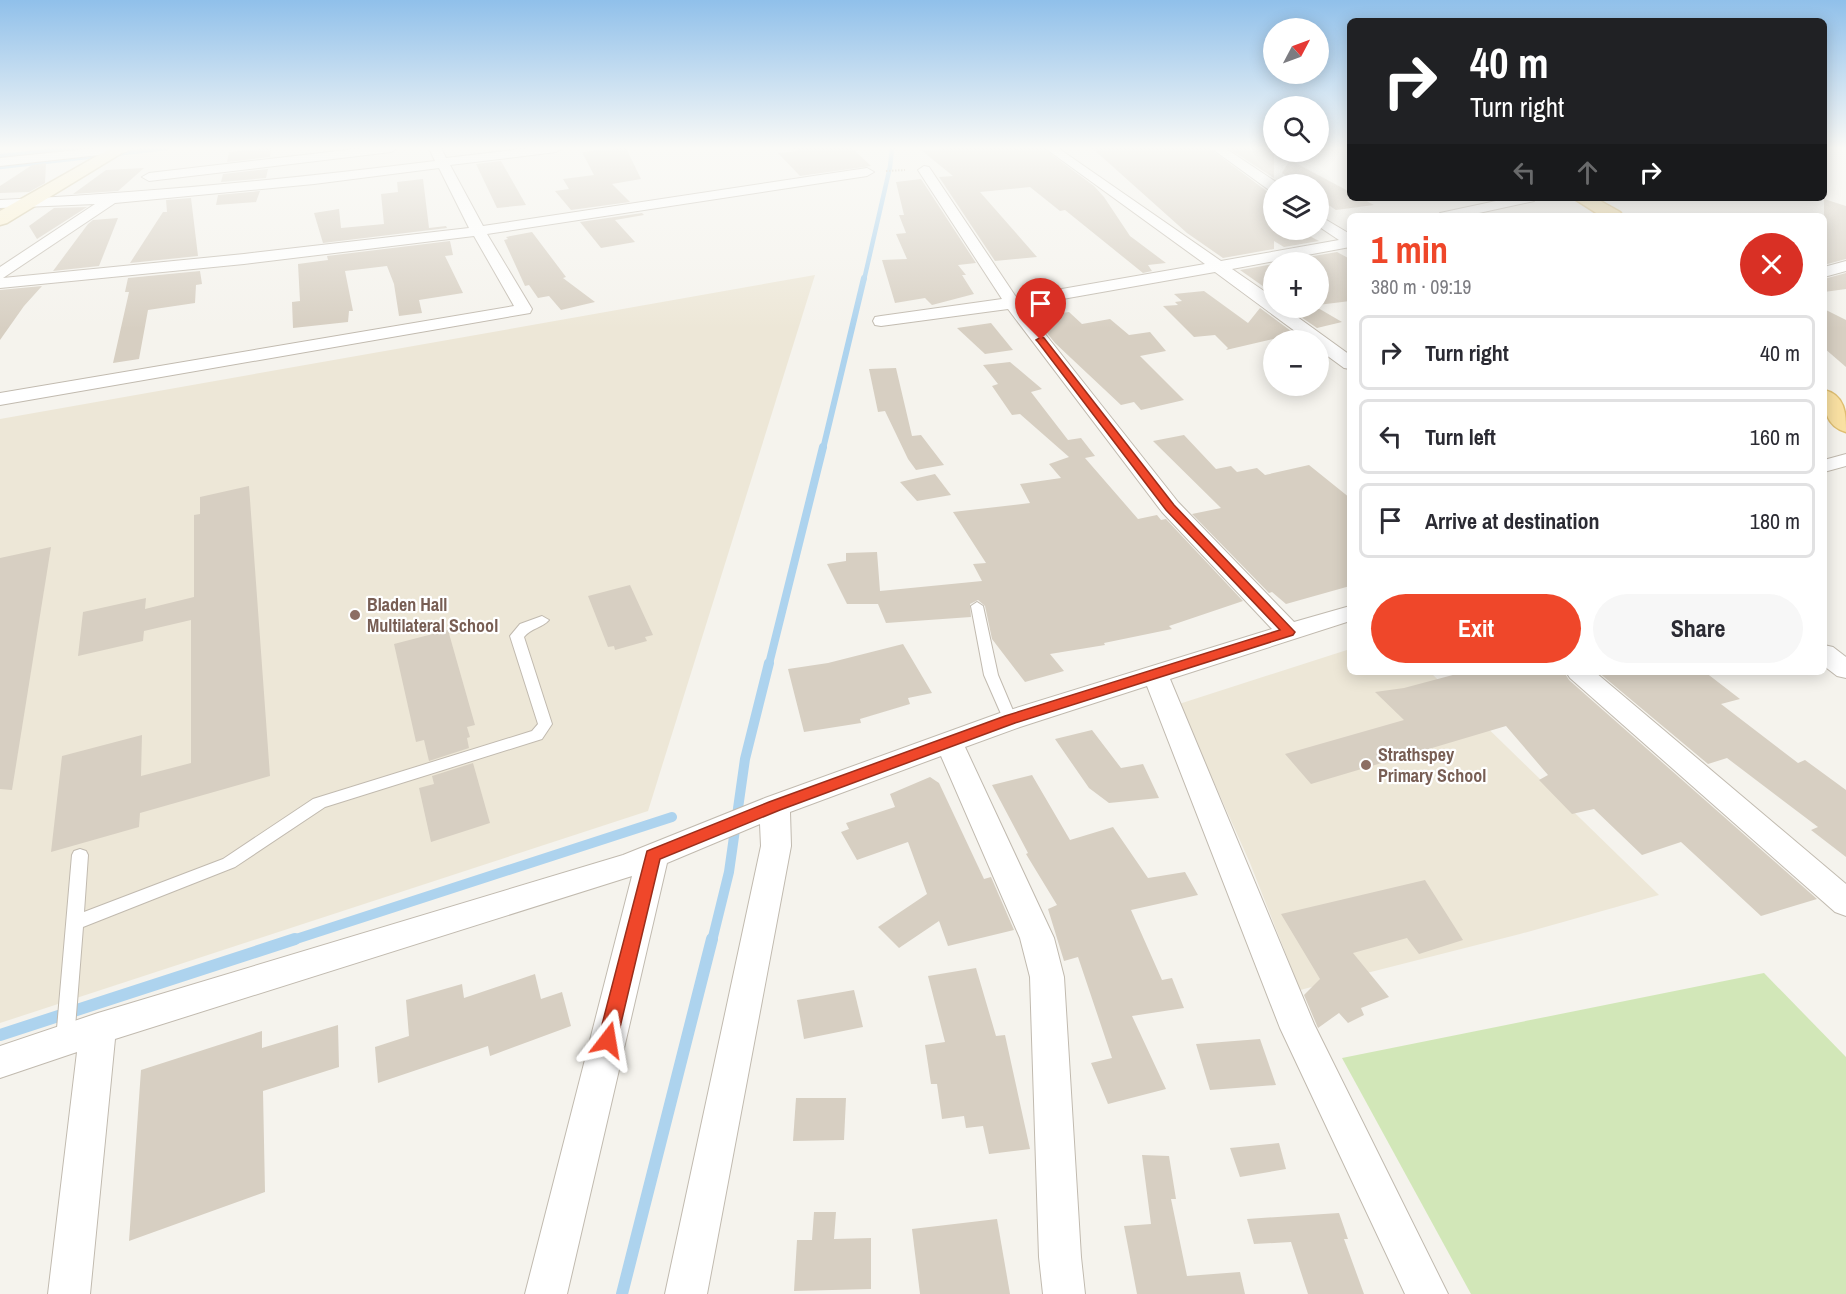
<!DOCTYPE html>
<html lang="en">
<head>
<meta charset="utf-8">
<style>
	:root { --surface:#fff; --page:#f7f7f7; --text:#2b2b33; --muted:#7c7c81; --line:#e1e1e2; --accent:#ef472a }
	body { margin:0; font-family:"Archivo Narrow",sans-serif; background:var(--page); color:var(--text); height:100vh; display:flex; flex-direction:column; font-size:22px; white-space:nowrap }
	* { box-sizing:border-box; margin:0 }
	p { font-size:20px; color:var(--muted) }
	.icon { flex:none; width:33px; height:33px; fill:none; stroke:currentColor; stroke-width:2; stroke-linecap:round; stroke-linejoin:round }
	.map { position:relative; flex:1; overflow:hidden }
	.panel { position:absolute; left:1347px; top:213px; width:480px; height:462px; display:flex; flex-direction:column; background:var(--surface); border-radius:9px; box-shadow:0 3px 15px #0003 }
	.panel>* { flex:none }
	.hud { position:absolute; left:1347px; top:18px; width:480px; height:183px; border-radius:9px; box-shadow:0 3px 15px #0003; background:#202124; color:#fff; overflow:hidden }
	.needle { width:39px; rotate:49deg }
	.tools { position:absolute; left:1263px; top:18px; display:grid; gap:12px }
	.tools a { display:grid; place-items:center; width:66px; height:66px; border-radius:50%; background:var(--surface); box-shadow:0 3px 15px #0003; font-size:30px }
	.pin { position:absolute; display:grid; place-items:center; width:51px; height:51px; color:#fff; margin:-62px -26px; border-radius:50% 50% 50% 0; rotate:-45deg; box-shadow:0 0 6px #0007 }
	.pin .icon { rotate:45deg }
	.me { position:absolute; width:66px; margin:-33px; rotate:14deg; stroke-linejoin:round; filter:drop-shadow(0 0 4px #0008) }
	.turn { display:flex; align-items:center; gap:21px; height:126px; padding:0 24px; font-size:27px }
	.turn .icon { width:78px; height:78px; stroke-width:2.5 }
	.turn b { display:block; font-size:42px; line-height:51px }
	.lanes { display:flex; align-items:center; height:57px; padding:0 24px; background:#0003; justify-content:center; gap:30px; direction:ltr }
	.lanes .off { opacity:.35 }
	.round { display:grid; place-items:center; flex:none; width:63px; height:63px; border-radius:32px; background:var(--page) }
	.head { display:flex; align-items:center; justify-content:space-between; height:102px; padding:0 24px }
	h1 { font-size:36px; font-weight:800; line-height:45px; color:var(--accent) }
	.cta { display:flex; gap:12px; margin-top:auto; padding:12px 24px }
	.cta a { flex:1; height:69px; border-radius:36px; background:var(--accent); color:#fff; font-size:24px; font-weight:800; line-height:69px; text-align:center }
	.cta a+a { background:var(--page); color:var(--text) }
	ul { padding:0; list-style:none }
	li { display:flex; align-items:center; gap:18px; height:75px; margin:0 12px 9px; padding:0 12px; border:3px solid var(--line); border-radius:9px }
	li div { flex:1 }
	li b { display:block; font-size:22px }
	li em { font-style:normal }
	.map>svg:first-child { display:block }
	.education { fill:#ede7d7 }
	.green { fill:#d2e7b8 }
	.lines { fill:none; stroke-linecap:round; stroke-linejoin:round }
	.stream-far4 { stroke:#add3ee; stroke-width:4.5 }
	.stream-far3 { stroke:#add3ee; stroke-width:6 }
	.stream-far2 { stroke:#add3ee; stroke-width:8 }
	.stream-far1 { stroke:#add3ee; stroke-width:10 }
	.stream { stroke:#add3ee; stroke-width:12 }
	.canal { fill:#add3ee; fill-rule:evenodd }
	.building { fill:#d7cfc2 }
	.lane-casing { stroke:#c1baaf; stroke-width:2 }
	.street-casing { stroke:#c1baaf; stroke-width:2 }
	.secondary-casing { stroke:#d2c59f; stroke-width:3 }
	.primary-casing { stroke:#dfbe71; stroke-width:3 }
	.path { stroke:#c2b6a1; stroke-width:2; stroke-dasharray:1.5 1.5; stroke-linecap:butt }
	.lane { fill:#fff; fill-rule:evenodd }
	.street { fill:#fff; fill-rule:evenodd }
	.secondary { fill:#fcf1d0; fill-rule:evenodd }
	.primary { fill:#f9e0a2; fill-rule:evenodd }
	.route { fill:#ef472a; stroke:#9b2e1b; stroke-width:1.5 }
	.education-dot { fill:#8d6e63; stroke:#fff; stroke-width:2 }
	.labels { text-anchor:middle; stroke-width:4.5; stroke-linejoin:round; paint-order:stroke }
	.education-label { font-size:18px; font-weight:bold; fill:#785e54; stroke:#fff; text-anchor:start }
</style>
</head>
<body>
<div class="map">
<svg width="1846" height="1294" viewBox="0 0 1846 1294">
	<rect width="100%" height="100%" fill="#f5f3ed"/>
	<g class="education">
		<polygon points="815,275 648,811 0,1023 0,419"/>
		<polygon points="1350,649 1350,672 1430,672 1659,895 1520,934 1300,990 1250,863 1179,704"/>
	</g>
	<polygon class="green" points="1764,973 1846,1057 1846,1294 1471,1294 1342,1058"/>
	<g class="lines">
		<g class="stream-far4">
			<polyline points="0,167 167,148"/>
			<polyline points="864,280 890,167 892,148"/>
		</g>
		<polyline class="stream-far3" points="823,449 864,278"/>
		<polyline class="stream-far2" points="769,664 823,447"/>
		<g class="stream-far1">
			<polyline points="290,941 672,817"/>
			<polyline points="712,941 729,872 745,759 769,663"/>
		</g>
		<g class="stream">
			<polyline points="0,1035 295,939"/>
			<polyline points="622,1294 712,939"/>
		</g>
		<polygon class="canal" points="55,148 95,148 88,152 0,162 0,154"/>
	</g>
	<g class="building">
		<polygon points="271,148 270,157 227,162 229,152"/>
		<polygon points="626,148 641,179 612,184 630,202 571,210 555,191 569,189 563,179 594,175 582,152"/>
		<polygon points="794,148 852,148 871,166 800,176 778,153 798,151"/>
		<polygon points="960,148 1043,148 1094,186 1104,197 1130,236 1166,263 1148,265 1152,271 1143,273 1065,210 1060,211 1030,187 980,192 1037,257 995,261 939,177 953,176 921,150"/>
		<polygon points="1092,148 1209,148 1268,192 1274,193 1274,231 1298,230 1319,241 1284,247 1274,241 1274,249 1223,258 1187,233"/>
		<polygon points="1228,148 1274,148 1274,178"/>
		<polygon points="1290,160 1350,192 1350,198 1361,198 1374,205 1336,210 1318,198 1318,184 1299,184 1282,173"/>
		<polygon points="501,161 526,205 497,208 476,164"/>
		<polygon points="46,163 45,183 29,192 0,193 0,186 32,165"/>
		<polygon points="144,168 118,191 73,194 106,170"/>
		<polygon points="268,169 266,178 221,182 223,174"/>
		<polygon points="423,179 429,228 446,226 447,228 323,243 314,213 339,209 341,228 384,224 381,194 398,192 397,182"/>
		<polygon points="921,179 976,263 958,265 966,275 962,275 974,294 932,305 925,298 895,303 882,260 907,259 896,234 906,233 899,215 904,215 896,182"/>
		<polygon points="260,191 256,202 216,205 218,195"/>
		<polygon points="191,198 198,256 130,263 163,212 167,212 166,200"/>
		<polygon points="1824,199 1846,206 1846,259 1824,265"/>
		<polygon points="87,207 37,239 29,226 54,208"/>
		<polygon points="642,213 644,215 615,220 635,242 601,248 580,222"/>
		<polygon points="118,218 99,266 53,271 88,224 93,220"/>
		<polygon points="532,232 566,277 563,278 595,302 561,310 549,296 538,298 529,285 525,286 504,240 508,239 506,237"/>
		<polygon points="450,241 453,255 445,256 463,293 419,300 422,313 399,316 394,284 387,266 345,271 353,311 349,311 348,322 293,328 292,302 300,301 298,264 328,260 327,256"/>
		<polygon points="1337,252 1350,259 1350,301 1318,305 1318,262 1309,262 1302,258"/>
		<polygon points="1274,264 1274,294 1240,270"/>
		<polygon points="200,271 202,284 196,285 195,303 148,310 139,359 113,363 129,292 125,292 128,278"/>
		<polygon points="1846,273 1846,289 1824,292 1824,279"/>
		<polygon points="42,286 24,306 0,340 0,290"/>
		<polygon points="1204,291 1248,323 1260,308 1295,334 1226,350 1228,348 1215,335 1194,337 1163,306 1178,305 1175,302 1182,301 1174,294"/>
		<polygon points="1288,308 1318,308 1342,322 1317,328"/>
		<polygon points="1824,309 1846,320 1846,367 1824,348"/>
		<polygon points="1069,312 1082,324 1110,319 1129,335 1150,332 1166,351 1140,356 1184,400 1141,410 1134,402 1121,405 1055,343 1034,317"/>
		<polygon points="991,323 1013,350 985,354 957,328"/>
		<polygon points="1010,362 1042,389 1031,392 1068,440 1081,438 1095,456 1085,458 1138,519 1157,515 1161,520 1166,519 1243,601 1169,626 1172,629 1104,643 1105,645 1050,654 1064,671 1025,682 992,639 985,606 978,600 970,604 971,617 886,623 878,604 847,604 827,564 846,561 846,553 877,552 880,591 982,581 973,564 986,563 953,512 1030,503 1020,484 1061,478 1049,464 1069,457 1020,414 1012,415 992,386 998,384 983,365"/>
		<polygon points="896,368 912,436 921,435 944,465 916,470 908,459 885,411 878,412 869,369"/>
		<polygon points="1184,435 1216,469 1231,466 1237,472 1257,468 1265,475 1309,465 1350,498 1350,586 1286,604 1272,592 1269,593 1192,514 1221,508 1153,441"/>
		<polygon points="935,474 951,495 917,501 900,482"/>
		<polygon points="249,486 270,776 140,813 139,827 51,852 62,756 142,735 141,776 191,763 191,620 144,631 143,641 78,656 83,612 146,598 145,609 194,597 194,515 200,514 200,497"/>
		<polygon points="51,547 12,790 0,789 0,558"/>
		<polygon points="630,585 653,635 645,637 647,641 615,650 614,646 608,647 588,596"/>
		<polygon points="448,630 475,725 467,727 470,737 467,738 469,748 429,761 424,740 416,742 394,644"/>
		<polygon points="903,644 932,693 908,698 910,704 860,719 861,723 804,732 788,669 828,663"/>
		<polygon points="1464,672 1564,672 1569,680 1817,899 1761,916 1681,842 1642,855 1594,809 1572,814 1539,780 1548,775 1506,726 1311,784 1285,754 1404,720 1375,692 1404,688"/>
		<polygon points="1598,672 1705,672 1740,699 1721,704 1798,763 1805,760 1846,790 1846,857 1811,830 1818,827 1727,758 1708,764"/>
		<polygon points="1092,730 1121,768 1143,764 1159,798 1109,803 1089,788 1055,739"/>
		<polygon points="473,763 490,823 431,842 419,788 434,784 432,776"/>
		<polygon points="1032,775 1070,840 1113,827 1148,878 1185,872 1198,895 1131,910 1162,980 1172,978 1184,1008 1132,1016 1166,1089 1108,1104 1091,1063 1112,1058 1078,957 1064,961 1048,909 1057,905 1026,854 1028,853 992,785"/>
		<polygon points="930,777 939,783 984,879 991,877 1014,930 948,946 939,921 899,948 878,927 927,894 908,842 857,860 841,832 849,829 846,823 895,807 890,794"/>
		<polygon points="1425,880 1463,940 1419,954 1407,938 1353,953 1389,997 1361,1008 1364,1015 1348,1023 1339,1013 1318,1028 1304,995 1320,979 1281,914"/>
		<polygon points="976,968 996,1036 1005,1035 1030,1149 989,1154 983,1126 966,1128 964,1116 942,1119 937,1084 931,1084 925,1045 945,1042 928,976"/>
		<polygon points="535,974 541,999 562,992 571,1026 490,1056 488,1046 378,1083 375,1047 409,1036 406,1000 462,984 464,998"/>
		<polygon points="854,990 863,1027 804,1039 797,1000"/>
		<polygon points="338,1025 339,1067 263,1091 265,1192 129,1241 141,1070 262,1031 262,1048"/>
		<polygon points="1260,1039 1276,1085 1210,1090 1196,1044"/>
		<polygon points="796,1098 846,1098 844,1140 793,1141"/>
		<polygon points="1279,1143 1286,1169 1240,1177 1230,1148"/>
		<polygon points="1142,1155 1169,1156 1176,1199 1171,1199 1187,1276 1240,1272 1245,1294 1137,1294 1124,1226 1151,1224"/>
		<polygon points="814,1212 836,1212 834,1239 871,1238 871,1289 794,1291 797,1240 812,1240"/>
		<polygon points="1339,1213 1348,1239 1344,1239 1364,1294 1308,1294 1291,1242 1254,1244 1247,1219"/>
		<polygon points="997,1219 1010,1294 920,1294 912,1229"/>
	</g>
	<g class="lines">
		<defs>
			<g id="lane">
				<polygon points="977,602 983,606 998,675 1017,720 1015,723 1005,723 984,675 971,606"/>
				<path d="M542,616L549,620C542,628 531,628 524,637L552,724L542,739L325,807L235,867L83,927L74,1040L72,1046L65,1048L58,1046L56,1040L72,855L74,851L80,849L86,851L88,855L84,912L223,859L313,799L532,731L538,724L510,636L520,624Z"/>
			</g>
			<g id="street">
				<polygon points="97,148 132,148 126,152 0,166 0,158"/>
				<polygon points="364,148 397,148 391,152 149,181 142,177 149,173"/>
				<path d="M429,148H441L446,158L530,148H562L556,152L450,165L483,226L867,168L874,172L867,176L487,234L532,309L530,313L0,405V393L514,306L474,236L244,264L0,288V267L95,204L0,208V200C146,193 291,179 435,161ZM439,168L469,228L244,254L3,278L115,203L314,184Z"/>
				<polygon points="1045,148 1058,148 1221,261 1339,240 1318,226 1318,215 1350,234 1350,247 1232,269 1274,298 1274,308 1285,308 1350,355 1350,369 1344,368 1318,349 1318,340 1307,340 1215,272 1023,306 1178,502 1294,622 1350,606 1350,621 1170,679 1314,1024 1448,1294 1405,1294 1280,1028 1147,686 1020,727 965,747 1054,938 1064,977 1081,1257 1085,1294 1043,1294 1039,1257 1030,977 1020,938 941,756 790,812 791,846 707,1294 665,1294 761,846 760,824 667,863 567,1294 525,1294 632,876 115,1039 90,1294 48,1294 77,1052 0,1078 0,1046 98,1013 623,855 765,798 1000,713 1272,629 1162,512 1008,309 881,326 875,325 873,321 875,317 881,316 1002,299 918,170 924,166 929,167 1016,297 1205,264"/>
				<polygon points="1211,148 1225,148 1279,184 1274,184 1274,191 1269,190"/>
				<polygon points="1510,198 1536,198 1534,201 1465,216 1438,216 1440,213"/>
				<polygon points="1846,261 1846,271 1824,277 1824,267"/>
				<polygon points="1846,454 1846,466 1824,472 1824,460"/>
				<polygon points="1824,645 1833,647 1846,657 1846,678 1837,676 1824,666"/>
				<polygon points="1566,672 1595,672 1846,884 1846,916 1835,912 1570,678"/>
			</g>
			<polygon id="secondary" points="111,148 130,148 7,223 0,225 0,211"/>
			<g id="primary">
				<polygon points="1573,198 1595,198 1620,212 1623,216 1601,216"/>
				<path d="M1824,390C1845,395 1846,413 1846,432C1825,426 1824,408 1824,390Z"/>
			</g>
		</defs>
		<use href="#lane" class="lane-casing"/>
		<use href="#street" class="street-casing"/>
		<use href="#secondary" class="secondary-casing"/>
		<use href="#primary" class="primary-casing"/>
		<polyline class="path" points="886,171 905,170"/>
		<use href="#lane" class="lane"/>
		<use href="#street" class="street"/>
		<use href="#secondary" class="secondary"/>
		<use href="#primary" class="primary"/>
	</g>
	<linearGradient id="sky" x2="0" y2="1"><stop stop-color="#90c0ea"/><stop offset="0.45" stop-color="#fafaf7"/><stop offset="1" stop-color="#fafaf7" stop-opacity="0"/></linearGradient>
	<rect width="1846" height="329" fill="url(#sky)"/>
	<polygon class="route" points="1041,337 1044,338 1174,505 1295,632 1293,635 1015,723 780,810 660,859 617,1040 615,1046 608,1049 601,1046 598,1040 647,851 769,802 1005,716 1280,630 1166,510 1038,342 1036,340"/>
	<g class="education-dot">
		<circle cx="355" cy="615" r="6"/>
		<circle cx="1366" cy="765" r="6"/>
	</g>
	<g class="labels">
		<g class="education-label">
			<text x="367" y="611">Bladen Hall<tspan x="367" dy="21">Multilateral School</tspan></text>
			<text x="1378" y="761">Strathspey<tspan x="1378" dy="21">Primary School</tspan></text>
		</g>
	</g>
</svg>
<div class="tools">
<a><svg class="needle" viewBox="-14 -14 28 28"><path d="M0-13l5 13h-10z" fill="#e53935"/><path d="M0 13l5-13h-10z" fill="#7c7c81"/></svg></a>
<a><svg class="icon" aria-label="search" viewBox="0 0 24 24"><circle cx="10" cy="10" r="6"/><path d="M15 15l6 6"/></svg></a>
<a><svg class="icon" aria-label="layers" viewBox="0 0 24 24"><path d="M12 4l9 5-9 5-9-5zM3 14l9 5 9-5"/></svg></a>
<a>+</a>
<a>−</a>
</div>
<div class="pin" style="left:1041px;top:340px;background:#d93025"><svg class="icon" aria-label="arrive" viewBox="0 0 24 24"><path d="M6 21V4h12l-3 4 3 4H6"/></svg></div>
<svg class="me" style="left:608px;top:1040px" viewBox="-20 -20 40 40"><path d="M0-17L14 15 0 8-14 15z" fill="#ef472a" stroke="#fff" stroke-width="4"/></svg>
<div class="hud">
<div class="turn"><svg class="icon" aria-label="right" viewBox="0 0 24 24"><path d="M7 20v-9h11M14 6l5 5-5 5"/></svg><div><b>40 m</b>Turn right</div></div>
<div class="lanes"><svg class="icon off" aria-label="left" viewBox="0 0 24 24"><path d="M17 20v-9H6M10 6l-5 5 5 5"/></svg><svg class="icon off" aria-label="ahead" viewBox="0 0 24 24"><path d="M12 20V5M6 11l6-6 6 6"/></svg><svg class="icon" aria-label="right" viewBox="0 0 24 24"><path d="M7 20v-9h11M14 6l5 5-5 5"/></svg></div>
</div>
<section class="panel">
<div class="head"><div><h1>1 min</h1><p>380 m · 09:19</p></div><a class="round" style="background:#d93025;color:#fff"><svg class="icon" aria-label="close" viewBox="0 0 24 24"><path d="M6 6l12 12M18 6L6 18"/></svg></a></div>
<ul>
<li><svg class="icon" aria-label="right" viewBox="0 0 24 24"><path d="M7 20v-9h11M14 6l5 5-5 5"/></svg><div><b>Turn right</b></div><em>40 m</em></li>
<li><svg class="icon" aria-label="left" viewBox="0 0 24 24"><path d="M17 20v-9H6M10 6l-5 5 5 5"/></svg><div><b>Turn left</b></div><em>160 m</em></li>
<li><svg class="icon" aria-label="arrive" viewBox="0 0 24 24"><path d="M6 21V4h12l-3 4 3 4H6"/></svg><div><b>Arrive at destination</b></div><em>180 m</em></li>
</ul>
<div class="cta"><a>Exit</a><a>Share</a></div>
</section>
</div>
</body>
</html>
